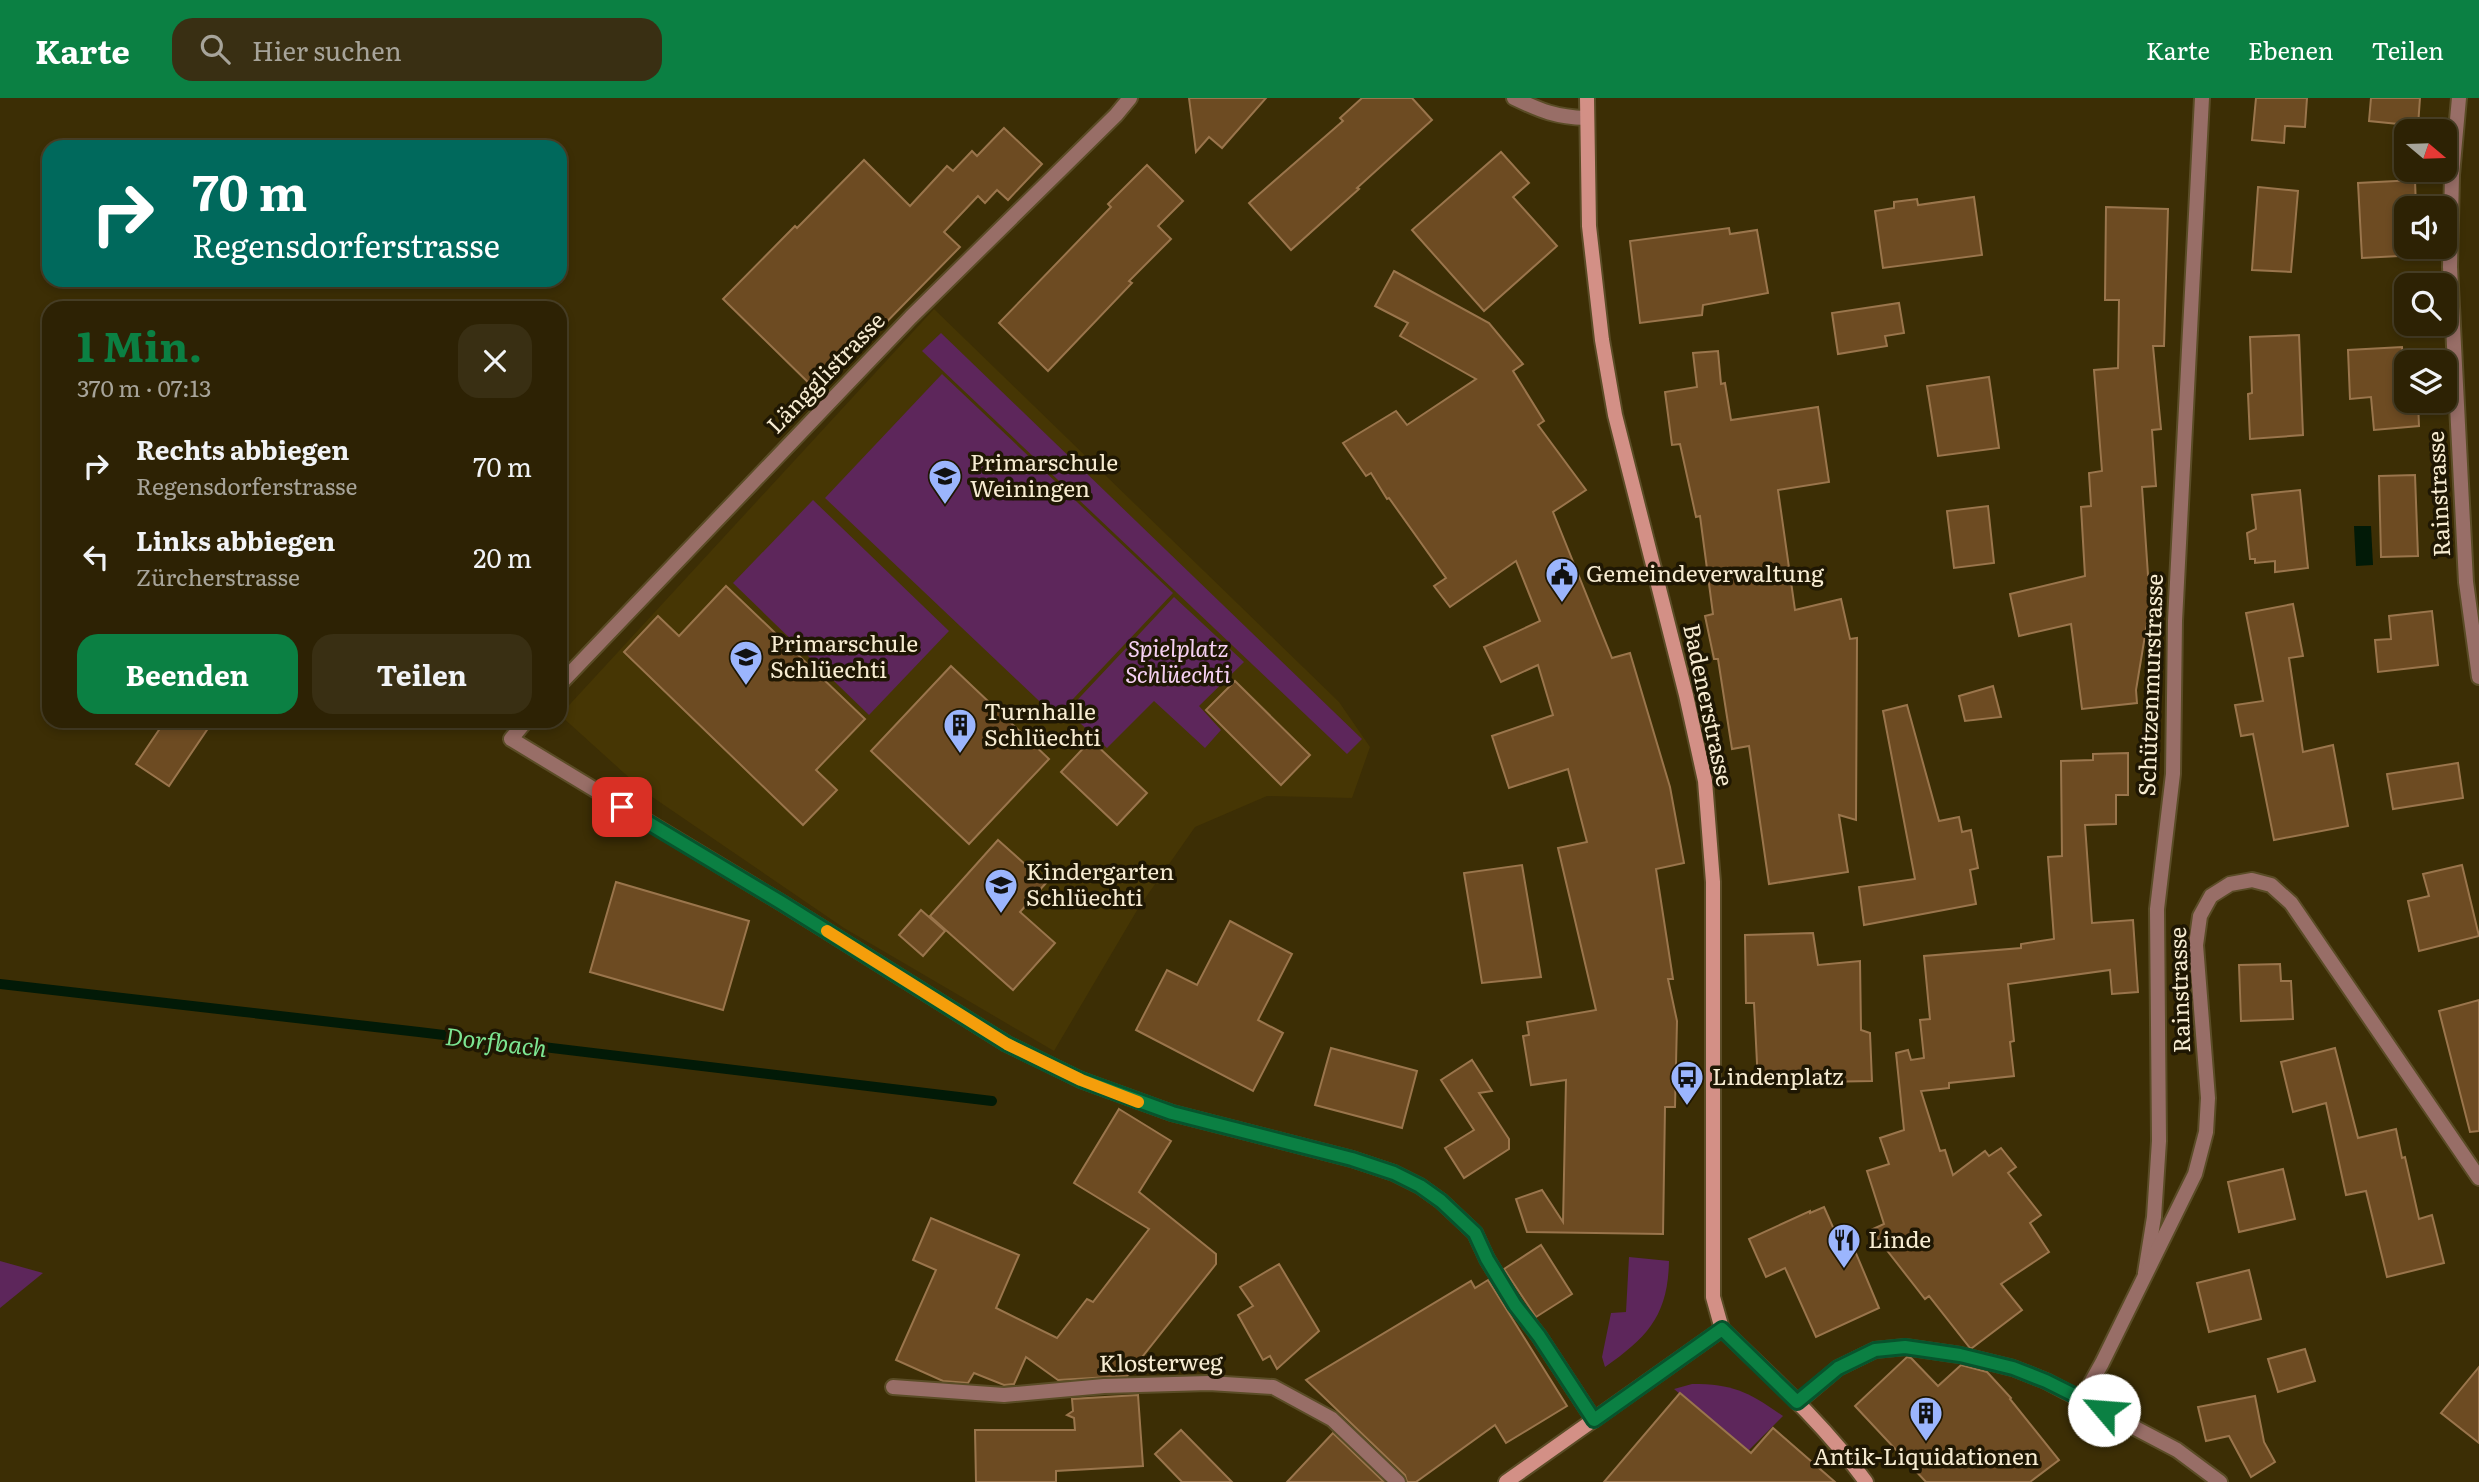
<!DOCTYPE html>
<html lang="de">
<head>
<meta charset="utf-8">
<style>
	:root { --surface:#2d2204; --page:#392f13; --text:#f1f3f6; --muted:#a7a49a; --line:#483f26; --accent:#0b8043 }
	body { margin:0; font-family:Literata,serif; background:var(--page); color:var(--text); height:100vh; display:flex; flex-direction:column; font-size:26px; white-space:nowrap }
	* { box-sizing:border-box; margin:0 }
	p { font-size:23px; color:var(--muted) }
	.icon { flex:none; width:38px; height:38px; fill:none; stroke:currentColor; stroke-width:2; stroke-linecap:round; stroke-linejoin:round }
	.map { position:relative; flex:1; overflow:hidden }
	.drawer { position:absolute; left:42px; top:203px; width:525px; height:427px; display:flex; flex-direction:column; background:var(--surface); border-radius:21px; box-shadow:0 4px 10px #0003,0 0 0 2px var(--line) }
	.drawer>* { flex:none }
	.guide { position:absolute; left:42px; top:42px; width:525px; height:147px; border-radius:21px; box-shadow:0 4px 10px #0003,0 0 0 2px var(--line); background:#00695c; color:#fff; overflow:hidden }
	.needle { width:46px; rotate:109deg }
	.controls { position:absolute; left:2394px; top:21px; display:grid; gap:14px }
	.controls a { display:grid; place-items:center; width:63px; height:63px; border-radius:14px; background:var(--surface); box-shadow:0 4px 10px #0003,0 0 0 2px var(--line); font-size:35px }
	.pin { position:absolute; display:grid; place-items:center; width:60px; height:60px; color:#fff; margin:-30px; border-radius:14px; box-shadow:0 4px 10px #0006 }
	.me { position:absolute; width:77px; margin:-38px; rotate:297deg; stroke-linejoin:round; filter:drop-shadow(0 0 5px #0008) }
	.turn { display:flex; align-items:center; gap:24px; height:147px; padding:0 35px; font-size:32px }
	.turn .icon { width:91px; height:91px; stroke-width:2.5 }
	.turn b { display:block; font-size:49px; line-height:60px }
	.round { display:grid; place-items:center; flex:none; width:74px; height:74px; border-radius:21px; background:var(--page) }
	.headline { display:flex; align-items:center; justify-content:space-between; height:119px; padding:0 35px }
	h1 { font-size:42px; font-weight:700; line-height:52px; color:var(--accent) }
	.cta { display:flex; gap:14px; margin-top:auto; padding:14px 35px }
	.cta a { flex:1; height:80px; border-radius:21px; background:var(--accent); color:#fff; font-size:28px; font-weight:700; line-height:80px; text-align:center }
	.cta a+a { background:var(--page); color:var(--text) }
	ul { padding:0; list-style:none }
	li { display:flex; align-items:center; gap:21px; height:91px; padding:0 35px }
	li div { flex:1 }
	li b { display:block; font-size:26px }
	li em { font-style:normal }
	header { display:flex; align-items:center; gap:42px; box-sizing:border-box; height:98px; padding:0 35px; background:var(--accent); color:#fff }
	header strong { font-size:33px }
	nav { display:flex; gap:38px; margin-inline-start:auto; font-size:24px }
	.search { width:490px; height:63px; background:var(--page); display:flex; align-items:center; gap:18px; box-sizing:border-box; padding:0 24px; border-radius:21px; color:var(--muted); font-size:26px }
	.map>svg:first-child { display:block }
	.built { fill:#463604 }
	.green { fill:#5d265b }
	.water { fill:#021a07 }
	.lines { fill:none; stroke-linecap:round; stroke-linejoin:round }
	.stream { stroke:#021a07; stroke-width:10 }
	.building { fill:#6d4b22; stroke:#9a754c; stroke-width:2 }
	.street-casing { stroke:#5a4c26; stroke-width:18 }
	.secondary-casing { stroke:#5a4c26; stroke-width:18 }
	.street { stroke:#986e67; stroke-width:14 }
	.secondary { stroke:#d39086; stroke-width:14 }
	.route-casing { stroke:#07532c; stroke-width:18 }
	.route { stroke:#0b8043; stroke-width:12 }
	.slow { stroke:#f59e0b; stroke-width:12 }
	.labels { text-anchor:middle; stroke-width:7; stroke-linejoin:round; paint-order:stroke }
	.street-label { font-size:23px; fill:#f7ecd2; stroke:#1f1703 }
	.poi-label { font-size:23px; fill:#f7ecd2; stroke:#1f1703; text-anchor:start }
	.park-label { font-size:23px; font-style:italic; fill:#f6d1f3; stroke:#1f1703 }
	.water-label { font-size:24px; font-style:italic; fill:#7ce592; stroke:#1f1703 }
</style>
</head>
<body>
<header>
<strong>Karte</strong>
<div class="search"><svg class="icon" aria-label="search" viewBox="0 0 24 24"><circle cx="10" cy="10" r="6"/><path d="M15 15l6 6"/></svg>Hier suchen</div>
<nav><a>Karte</a><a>Ebenen</a><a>Teilen</a></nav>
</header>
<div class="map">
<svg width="2479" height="1384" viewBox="0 0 2479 1384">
	<rect width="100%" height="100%" fill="#3c2e05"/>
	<polygon class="built" points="934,211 1339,604 1370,649 1352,700 1267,698 1195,729 1139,809 1054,953 844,830 645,694 560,617"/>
	<g class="green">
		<polygon points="941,235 1362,641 1347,656 922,253"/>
		<polygon points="942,276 1173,495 1056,619 825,400"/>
		<polygon points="813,402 949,533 869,617 733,485"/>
		<polygon points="1174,499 1244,564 1199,608 1221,632 1205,650 1154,603 1107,650 1067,613"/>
		<path d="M1629,1159L1669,1163C1668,1217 1648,1239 1605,1269L1602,1259L1611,1215L1626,1214Z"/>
		<polygon points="0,1163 43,1175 0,1210"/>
		<path d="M1692,1286C1734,1286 1748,1294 1783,1318L1748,1353L1674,1291Z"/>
	</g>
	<polygon class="water" points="2354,428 2371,428 2373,467 2356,468"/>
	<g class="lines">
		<polyline class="stream" points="0,886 419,934 992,1003"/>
	</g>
	<g class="building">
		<polygon points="1189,0 1266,0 1222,50 1209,39 1196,54"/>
		<polygon points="1362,0 1412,0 1432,22 1357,90 1359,91 1291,152 1249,105 1343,23 1340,20"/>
		<polygon points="2256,0 2307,0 2305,29 2285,28 2284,45 2252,42"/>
		<polygon points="2371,0 2420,0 2418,28 2369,23"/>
		<polygon points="1004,30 1042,66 1008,102 997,92 985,105 978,98 944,134 960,149 818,294 723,201 795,128 797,130 864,62 910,108 947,68 953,73 972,53 977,58"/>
		<polygon points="1501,54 1529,85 1513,99 1557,148 1484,213 1412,132"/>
		<polygon points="1147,67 1183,103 1158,128 1171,141 1129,183 1132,185 1048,273 999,225 1111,109 1108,106"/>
		<polygon points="2415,82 2416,110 2406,110 2406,149 2417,149 2418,157 2362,160 2358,85"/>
		<polygon points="2258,89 2298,93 2291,174 2252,172"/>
		<polygon points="1974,99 1982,157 1883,170 1875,113 1894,110 1894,104 1917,101 1918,107"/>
		<polygon points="2106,109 2168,111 2164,248 2153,248 2161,331 2152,332 2156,388 2142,389 2148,477 2159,477 2159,507 2150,507 2136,592 2137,605 2082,611 2071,526 2019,538 2010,496 2085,478 2081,409 2091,408 2089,375 2102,373 2094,272 2118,270 2119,202 2105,202"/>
		<polygon points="1729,130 1730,136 1757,132 1768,195 1703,207 1702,217 1640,225 1630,143"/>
		<polygon points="1394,173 1489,225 1523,266 1513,273 1544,323 1538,327 1586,392 1553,414 1612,560 1630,555 1670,689 1684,765 1656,771 1673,881 1668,881 1677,923 1675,1009 1665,1009 1663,1136 1527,1134 1516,1101 1542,1092 1563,1124 1566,982 1531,987 1523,938 1529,937 1527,924 1596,912 1558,750 1587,744 1568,671 1509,690 1492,638 1553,617 1538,567 1501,584 1484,549 1540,523 1516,463 1450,509 1434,488 1446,480 1389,400 1387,401 1371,375 1366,378 1343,345 1396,313 1407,327 1476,281 1400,238 1408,225 1375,208"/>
		<polygon points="1899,205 1904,235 1885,238 1887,248 1838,256 1832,215"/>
		<polygon points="2299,237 2303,337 2250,341 2248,296 2252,295 2250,239"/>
		<polygon points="2402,249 2406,303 2418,303 2419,328 2374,332 2371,299 2350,301 2348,252"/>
		<polygon points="1718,253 1721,286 1725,285 1731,322 1818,309 1829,384 1778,392 1795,512 1841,501 1850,541 1857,540 1856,722 1839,717 1848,774 1769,786 1749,648 1732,651 1718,561 1714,561 1705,518 1713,516 1700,418 1696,419 1680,346 1672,347 1665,294 1697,289 1693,255"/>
		<polygon points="1989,279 1999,350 1938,358 1927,288"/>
		<polygon points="2415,377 2418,458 2381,459 2379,378"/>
		<polygon points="2300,392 2308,470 2275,474 2275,463 2255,465 2255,461 2250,461 2247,435 2256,431 2252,397"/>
		<polygon points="1988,408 1994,465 1954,470 1947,413"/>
		<polygon points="726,488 865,621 816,672 837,692 803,727 624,554 658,518 679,538"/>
		<polygon points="2293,506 2303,558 2289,560 2303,654 2333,647 2348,728 2274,742 2253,636 2241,638 2235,607 2263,603 2246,515"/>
		<polygon points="2432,513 2438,567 2378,574 2375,542 2391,541 2389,518"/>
		<polygon points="951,568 1049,661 969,746 871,653"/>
		<polygon points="1235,583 1310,657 1281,687 1206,612"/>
		<polygon points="1993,588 2001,619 1965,623 1959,598"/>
		<polygon points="1907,607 1939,723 1959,719 1962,734 1971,732 1978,770 1970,772 1976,806 1864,827 1859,789 1915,781 1883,613"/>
		<polygon points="165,623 213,623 169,688 136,666"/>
		<polygon points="1091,642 1147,695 1117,727 1061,674"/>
		<polygon points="2128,655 2128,697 2116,697 2116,726 2085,727 2092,825 2133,822 2138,894 2112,896 2110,872 2008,886 2014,943 2010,944 2014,978 1949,985 1949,990 1921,993 1940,1053 1945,1052 1953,1077 1985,1053 1989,1058 2001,1050 2016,1069 2008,1075 2041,1117 2030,1125 2049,1154 2001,1186 2022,1212 1972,1250 1970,1250 1929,1198 1925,1201 1871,1132 1884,1126 1867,1073 1889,1066 1880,1040 1904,1032 1896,955 1908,952 1911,962 1924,960 1920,922 1930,921 1924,858 2021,850 2021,846 2054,841 2048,759 2062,758 2061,663 2093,662 2093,656"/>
		<polygon points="2458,665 2463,700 2393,711 2387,676"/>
		<polygon points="998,742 1046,785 1020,814 1055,845 1013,892 930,818"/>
		<polygon points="1522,767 1541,879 1482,885 1464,775"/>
		<polygon points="2462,767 2479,838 2419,853 2408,803 2429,798 2423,776"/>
		<polygon points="616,784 749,823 723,912 590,874"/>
		<polygon points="921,812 945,833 923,858 899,837"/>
		<polygon points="1230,823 1292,856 1258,922 1283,935 1253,993 1136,932 1167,872 1197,887"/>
		<polygon points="1813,835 1818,867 1860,863 1861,932 1870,935 1872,983 1758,985 1754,905 1746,905 1745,837"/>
		<polygon points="2280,866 2281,883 2291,883 2293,921 2241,923 2239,867"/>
		<polygon points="2479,902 2479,1033 2470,1034 2439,913"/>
		<polygon points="1331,950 1417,973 1402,1030 1315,1007"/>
		<polygon points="2335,950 2358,1040 2396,1031 2402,1060 2405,1059 2419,1121 2432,1117 2444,1165 2387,1179 2366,1093 2346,1097 2326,1005 2293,1014 2281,964"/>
		<polygon points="1472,962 1492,993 1479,995 1509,1041 1509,1051 1464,1080 1445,1050 1474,1032 1441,982"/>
		<polygon points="1119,1011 1171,1043 1139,1094 1216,1156 1216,1166 1127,1278 1058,1282 1026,1259 1014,1286 1004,1287 974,1275 968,1285 943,1283 896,1262 936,1172 913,1162 931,1120 1019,1157 996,1210 1057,1240 1087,1201 1093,1204 1149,1131 1074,1085"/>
		<polygon points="2283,1071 2295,1121 2239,1134 2228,1084"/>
		<polygon points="1824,1109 1840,1145 1850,1141 1879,1210 1816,1239 1785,1170 1766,1179 1749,1141 1810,1113 1810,1115"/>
		<polygon points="1541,1147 1572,1196 1536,1219 1504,1171"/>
		<polygon points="1279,1166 1319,1233 1277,1271 1270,1258 1263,1262 1238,1217 1253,1208 1240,1189"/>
		<polygon points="2249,1172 2261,1221 2209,1234 2197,1185"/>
		<polygon points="1488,1182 1567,1308 1506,1345 1495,1327 1416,1384 1407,1384 1405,1377 1306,1282 1471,1183 1475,1190"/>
		<polygon points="2305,1251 2315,1283 2278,1294 2268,1261"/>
		<polygon points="1907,1259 1911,1260 1938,1288 1961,1267 1987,1274 2011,1300 2010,1301 2059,1362 2030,1384 1926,1384 1855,1308"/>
		<polygon points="2479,1269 2479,1345 2441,1315"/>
		<polygon points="1680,1295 1751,1355 1773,1330 1835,1384 1604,1384"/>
		<polygon points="1138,1297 1143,1368 1056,1373 1056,1384 976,1384 975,1332 1075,1332 1074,1320 1067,1317 1073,1313 1072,1301"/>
		<polygon points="2255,1298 2264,1344 2275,1364 2251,1379 2229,1338 2206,1343 2198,1309"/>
		<polygon points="1181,1332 1232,1384 1182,1384 1155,1356"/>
		<polygon points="1333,1335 1384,1384 1287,1384"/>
	</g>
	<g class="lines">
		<defs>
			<g id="street">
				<path d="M1514,0C1541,13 1556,19 1586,20"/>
				<polyline points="2459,0 2452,77 2450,169 2466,484 2479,579"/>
				<polyline points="560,586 911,219 1116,17 1130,0"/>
				<polyline points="526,623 511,641 782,805 1007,946 1040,962 1081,982 1172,1015 1352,1061 1394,1075 1420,1088 1441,1103 1475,1135 1487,1161 1515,1207 1539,1238 1594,1322"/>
				<polyline points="2145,1175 2154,1119 2159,1043 2157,811 2173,676 2175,523 2202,0"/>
				<polyline points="893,1289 1004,1297 1104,1288 1209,1285 1273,1289 1332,1321 1398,1384"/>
				<polyline points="2082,1301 2102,1265 2195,1076 2206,1034 2208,1000 2196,847 2200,818 2211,798 2230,786 2252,782 2271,787 2291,805 2479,1080"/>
				<polyline points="1798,1304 1838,1270 1875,1252 1905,1249 1960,1257 2013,1270 2046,1283 2177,1352 2220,1384"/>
			</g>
			<g id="secondary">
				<polyline points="1587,0 1589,128 1602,242 1615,317 1686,597 1705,683 1713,784 1713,1199 1722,1231"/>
				<path d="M1722,1231C1773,1280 1825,1327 1866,1384"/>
				<polyline points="1506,1384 1722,1231"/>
			</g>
		</defs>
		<use href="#street" class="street-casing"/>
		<use href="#secondary" class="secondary-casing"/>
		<use href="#street" class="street"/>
		<use href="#secondary" class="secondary"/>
	</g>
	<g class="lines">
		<defs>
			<polyline id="route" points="622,709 782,805 1007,946 1081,982 1172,1015 1352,1061 1394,1075 1420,1088 1441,1103 1475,1135 1487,1161 1515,1207 1539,1238 1594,1322 1722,1231 1797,1304 1838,1270 1875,1252 1905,1249 1960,1257 2013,1270 2046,1283 2104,1312"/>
		</defs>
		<use href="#route" class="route-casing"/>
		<use href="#route" class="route"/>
		<polyline class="slow" points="827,833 1007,946 1081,982 1138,1004"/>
	</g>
	<defs>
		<symbol id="school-pin" viewBox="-11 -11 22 30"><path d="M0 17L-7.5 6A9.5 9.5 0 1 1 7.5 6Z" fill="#9bb5fd" stroke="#1f1703"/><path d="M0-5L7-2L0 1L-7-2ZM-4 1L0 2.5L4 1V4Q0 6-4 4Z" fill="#111"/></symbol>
		<symbol id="civic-pin" viewBox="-11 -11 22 30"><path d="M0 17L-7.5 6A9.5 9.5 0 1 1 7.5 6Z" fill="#9bb5fd" stroke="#1f1703"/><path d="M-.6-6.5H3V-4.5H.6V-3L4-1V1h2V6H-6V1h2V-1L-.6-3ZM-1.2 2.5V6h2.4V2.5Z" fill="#111"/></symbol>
		<symbol id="building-pin" viewBox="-11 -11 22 30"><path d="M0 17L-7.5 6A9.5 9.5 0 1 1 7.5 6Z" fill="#9bb5fd" stroke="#1f1703"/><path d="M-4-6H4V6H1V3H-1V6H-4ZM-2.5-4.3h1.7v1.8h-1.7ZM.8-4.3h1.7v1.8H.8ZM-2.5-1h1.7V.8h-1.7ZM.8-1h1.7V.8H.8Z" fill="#111"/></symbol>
		<symbol id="bus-pin" viewBox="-11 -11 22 30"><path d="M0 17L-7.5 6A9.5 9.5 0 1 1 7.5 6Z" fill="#9bb5fd" stroke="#1f1703"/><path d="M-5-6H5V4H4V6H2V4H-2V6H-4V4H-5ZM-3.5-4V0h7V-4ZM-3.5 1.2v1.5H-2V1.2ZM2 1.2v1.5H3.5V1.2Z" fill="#111"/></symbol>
		<symbol id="restaurant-pin" viewBox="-11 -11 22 30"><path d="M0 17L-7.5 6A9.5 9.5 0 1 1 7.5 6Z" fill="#9bb5fd" stroke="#1f1703"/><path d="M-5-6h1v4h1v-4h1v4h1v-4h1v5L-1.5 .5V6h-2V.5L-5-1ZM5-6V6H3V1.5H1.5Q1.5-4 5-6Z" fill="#111"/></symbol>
	</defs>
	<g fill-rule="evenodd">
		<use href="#school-pin" x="926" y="359" width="38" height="52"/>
		<use href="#civic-pin" x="1543" y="457" width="38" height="52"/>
		<use href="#school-pin" x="727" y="540" width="38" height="52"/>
		<use href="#building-pin" x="941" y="608" width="38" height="52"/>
		<use href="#school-pin" x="982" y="768" width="38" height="52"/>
		<use href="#bus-pin" x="1668" y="960" width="38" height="52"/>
		<use href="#restaurant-pin" x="1825" y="1123" width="38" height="52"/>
		<use href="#building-pin" x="1907" y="1296" width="38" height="52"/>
	</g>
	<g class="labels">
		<g class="street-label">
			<text transform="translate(826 275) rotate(-46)" y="8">Längglistrasse</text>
			<text transform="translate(2439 396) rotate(-93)" y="8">Rainstrasse</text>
			<text transform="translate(2151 587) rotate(-88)" y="8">Schützenmurstrasse</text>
			<text transform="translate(1708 607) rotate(78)" y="8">Badenerstrasse</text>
			<text transform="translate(2180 892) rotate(-92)" y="8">Rainstrasse</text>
			<text transform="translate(1161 1265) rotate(-1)" y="8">Klosterweg</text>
		</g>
		<g class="poi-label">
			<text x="970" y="373">Primarschule<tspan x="970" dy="26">Weiningen</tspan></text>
			<text x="1586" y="484">Gemeindeverwaltung</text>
			<text x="770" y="554">Primarschule<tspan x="770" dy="26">Schlüechti</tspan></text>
			<text x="984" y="622">Turnhalle<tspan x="984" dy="26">Schlüechti</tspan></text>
			<text x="1026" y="782">Kindergarten<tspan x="1026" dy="26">Schlüechti</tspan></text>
			<text x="1712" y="987">Lindenplatz</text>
			<text x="1868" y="1150">Linde</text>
			<text x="1926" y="1367" text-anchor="middle">Antik-Liquidationen</text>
		</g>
		<g class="park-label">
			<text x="1178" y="559">Spielplatz<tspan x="1178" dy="26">Schlüechti</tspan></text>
		</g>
		<g class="water-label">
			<text transform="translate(496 945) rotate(7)" y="8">Dorfbach</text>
		</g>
	</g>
</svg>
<div class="controls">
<a><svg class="needle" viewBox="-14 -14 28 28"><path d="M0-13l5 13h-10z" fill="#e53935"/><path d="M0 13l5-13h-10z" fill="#a7a49a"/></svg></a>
<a><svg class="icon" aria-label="sound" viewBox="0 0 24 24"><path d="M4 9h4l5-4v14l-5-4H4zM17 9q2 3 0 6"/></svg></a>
<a><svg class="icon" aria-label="search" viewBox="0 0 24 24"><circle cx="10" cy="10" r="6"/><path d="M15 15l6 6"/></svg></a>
<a><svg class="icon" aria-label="layers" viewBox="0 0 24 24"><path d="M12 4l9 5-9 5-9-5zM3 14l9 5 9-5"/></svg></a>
</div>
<div class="pin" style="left:622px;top:709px;background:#d93025"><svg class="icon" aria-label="arrive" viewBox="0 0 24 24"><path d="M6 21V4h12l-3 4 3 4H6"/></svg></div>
<svg class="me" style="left:2104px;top:1312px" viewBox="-20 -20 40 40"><circle r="19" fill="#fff"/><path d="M0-13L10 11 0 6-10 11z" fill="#0b8043"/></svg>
<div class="guide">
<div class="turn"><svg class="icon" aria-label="right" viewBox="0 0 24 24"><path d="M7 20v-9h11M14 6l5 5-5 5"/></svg><div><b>70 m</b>Regensdorferstrasse</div></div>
</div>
<section class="drawer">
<div class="headline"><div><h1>1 Min.</h1><p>370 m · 07:13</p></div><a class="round"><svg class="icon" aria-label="close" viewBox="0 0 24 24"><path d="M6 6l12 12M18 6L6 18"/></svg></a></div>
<ul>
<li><svg class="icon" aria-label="right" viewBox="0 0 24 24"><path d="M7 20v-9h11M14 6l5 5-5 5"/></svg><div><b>Rechts abbiegen</b><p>Regensdorferstrasse</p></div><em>70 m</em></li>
<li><svg class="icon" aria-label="left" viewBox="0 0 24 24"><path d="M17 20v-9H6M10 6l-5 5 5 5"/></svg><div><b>Links abbiegen</b><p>Zürcherstrasse</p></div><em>20 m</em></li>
</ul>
<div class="cta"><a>Beenden</a><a>Teilen</a></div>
</section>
</div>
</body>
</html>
